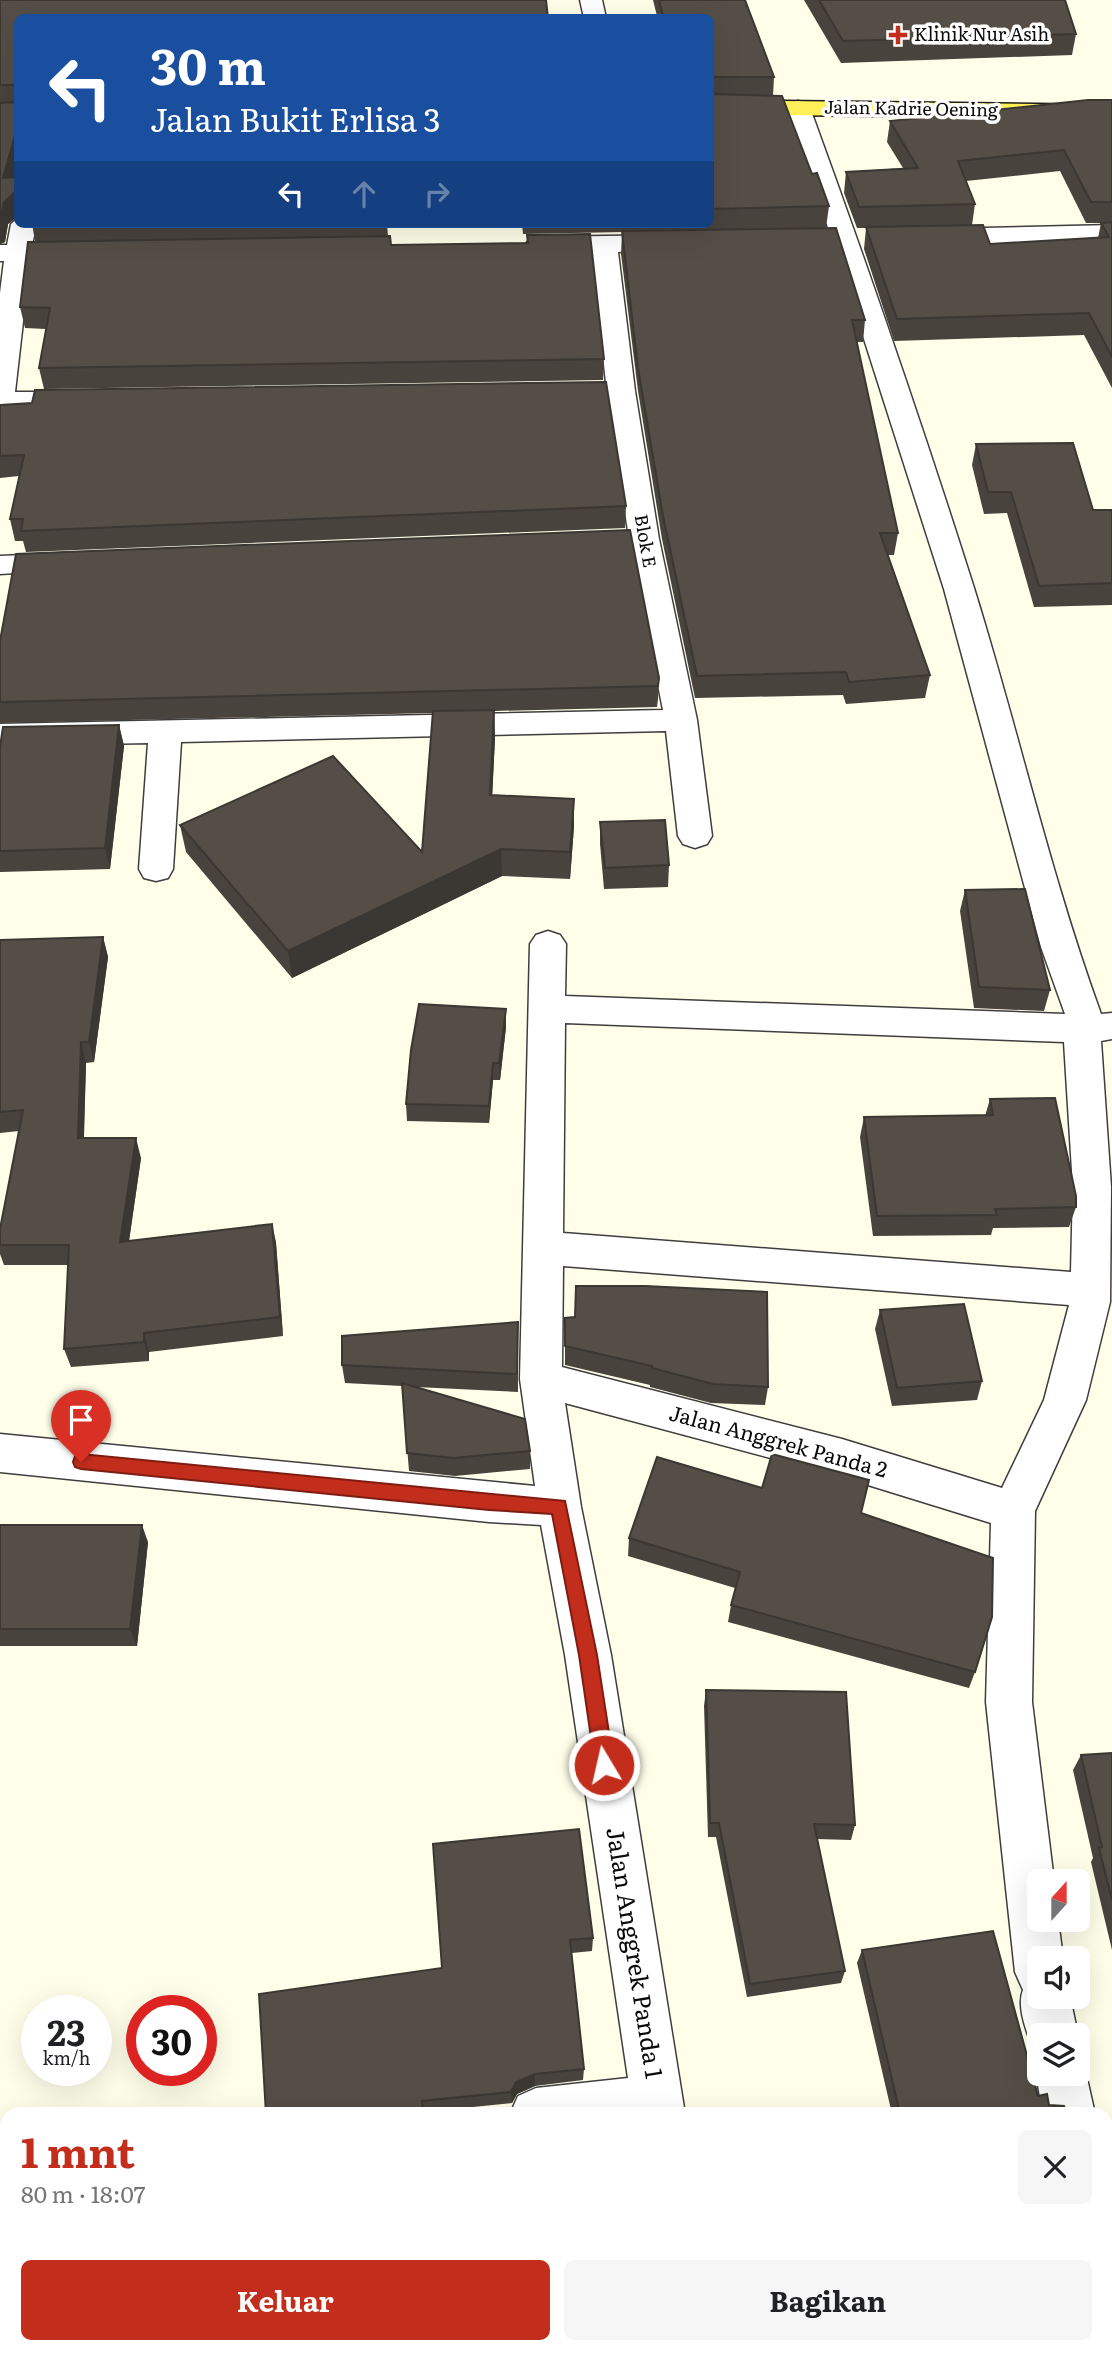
<!DOCTYPE html>
<html lang="id">
<head>
<meta charset="utf-8">
<style>
	:root { --surface:#fff; --page:#f6f6f6; --text:#202124; --muted:#757577; --accent:#c32d1b }
	body { margin:0; font-family:Literata,serif; background:var(--page); color:var(--text); height:100vh; display:flex; flex-direction:column; font-size:26px; white-space:nowrap }
	* { box-sizing:border-box; margin:0 }
	p { font-size:23px; color:var(--muted) }
	.icon { flex:none; width:38px; height:38px; fill:none; stroke:currentColor; stroke-width:2; stroke-linecap:round; stroke-linejoin:round }
	.map { position:relative; flex:1; overflow:hidden }
	.drawer { position:absolute; left:0px; top:2107px; width:1113px; height:247px; display:flex; flex-direction:column; background:var(--surface); border-radius:21px 21px 0 0; box-shadow:0 7px 28px #0002 }
	.drawer>* { flex:none }
	.hud { position:absolute; left:14px; top:14px; width:700px; height:214px; border-radius:10px; box-shadow:0 7px 28px #0002; background:#1a4fa0; color:#fff; overflow:hidden }
	.needle { width:46px; rotate:21deg }
	.tools { position:absolute; left:1027px; top:1869px; display:grid; gap:14px }
	.tools a { display:grid; place-items:center; width:63px; height:63px; border-radius:10px; background:var(--surface); box-shadow:0 7px 28px #0002; font-size:35px }
	.speed { position:absolute; left:21px; top:1995px; display:flex; gap:14px; font-size:35px; font-weight:700; text-align:center }
	.speed>* { display:grid; place-content:center; width:91px; height:91px; border-radius:50%; background:var(--surface); box-shadow:0 7px 28px #0002; line-height:1 }
	.speed small { font-size:18px; font-weight:400 }
	.speed .limit { border:10px solid #d22; background:#fff; color:#111 }
	.pin { position:absolute; display:grid; place-items:center; width:60px; height:60px; color:#fff; margin:-72px -30px; border-radius:50% 50% 50% 0; rotate:-45deg; box-shadow:0 0 7px #0007 }
	.pin .icon { rotate:45deg }
	.me { position:absolute; width:77px; margin:-38px; rotate:351deg; stroke-linejoin:round; filter:drop-shadow(0 0 5px #0008) }
	.turn { display:flex; align-items:center; gap:24px; height:147px; padding:0 21px; font-size:32px }
	.turn .icon { width:91px; height:91px; stroke-width:2.5 }
	.turn b { display:block; font-size:49px; line-height:60px }
	.lanes { display:flex; align-items:center; height:66px; padding:0 21px; background:#0003; justify-content:center; gap:35px; direction:ltr }
	.lanes .off { opacity:.35 }
	.round { display:grid; place-items:center; flex:none; width:74px; height:74px; border-radius:10px; background:var(--page) }
	.summary { display:flex; align-items:center; justify-content:space-between; height:119px; padding:0 21px }
	h1 { font-size:42px; font-weight:700; line-height:52px; color:var(--accent) }
	.cta { display:flex; gap:14px; margin-top:auto; padding:14px 21px }
	.cta a { flex:1; height:80px; border-radius:10px; background:var(--accent); color:#fff; font-size:28px; font-weight:700; line-height:80px; text-align:center }
	.cta a+a { background:var(--page); color:var(--text) }
	.map>svg:first-child { display:block }
	.lines { fill:none; stroke-linecap:round; stroke-linejoin:round }
	.minor-casing { stroke:#3e3e3e; stroke-width:3 }
	.major-casing { stroke:#1c1c1c; stroke-width:3 }
	.minor { fill:#fff; fill-rule:evenodd }
	.major { fill:#fff059; fill-rule:evenodd }
	.wall { fill:#48433d; fill-rule:evenodd }
	.shaded-wall { fill:#3b3732 }
	.building { fill:#544e47; stroke:#3b3732; stroke-width:2 }
	.route { fill:#c32d1b; stroke:#7f1d12; stroke-width:2 }
	.poi-dot { fill:#c32d1b; stroke:#fff; stroke-width:2.5 }
	.labels { text-anchor:middle; stroke-width:7; stroke-linejoin:round; paint-order:stroke }
	.far-poi-label { font-size:18px; fill:#0b0b0b; stroke:#fff; text-anchor:start }
	.far-street-label { font-size:18px; fill:#0b0b0b; stroke:#fff }
	.street-label { font-size:21px; fill:#0b0b0b; stroke:#fff }
	.near-street-label { font-size:24px; fill:#0b0b0b; stroke:#fff }
</style>
</head>
<body>
<div class="map">
<svg width="1112" height="2353" viewBox="0 0 1112 2353">
	<rect width="100%" height="100%" fill="#fffee9"/>
	<g class="lines">
		<defs>
			<g id="minor">
				<polygon points="580,0 602,0 606,18 584,18"/>
				<path d="M798,101L806,103L810,108C868,267 923,427 974,588C1018,729 1050,874 1101,1014L1112,1013V1039L1101,1041L1111,1187L1110,1302L1086,1400L1035,1511L1032,1702L1054,1881H1040V1920H1058L1063,1958H1040V1997H1070L1078,2035H1040V2055L1035,2053C1028,2036 1016,2007 1023,1990L1015,1972L986,1702L991,1523L842,1477L565,1403L581,1507L611,1655L685,2114H510L518,2096L536,2088L628,2078L565,1655L541,1525L489,1522L0,1472V1434L535,1486L520,1379L530,944L536,935L548,931L560,935L566,944L565,996L1065,1014L1041,947L944,589L832,239L786,108L790,103ZM565,1023L1064,1042L1073,1187L1071,1272L563,1233ZM563,1266L1069,1305L1044,1400L1002,1488L842,1439L562,1367Z"/>
				<polygon points="18,218 18,224 37,224 32,244 87,246 91,251 87,256 30,260 15,392 86,392 96,394 100,400 96,406 11,409 0,413 0,293 4,261 0,261 0,245 7,245 11,224"/>
				<polygon points="1112,225 1112,241 936,245 927,242 923,237 927,232 936,229"/>
				<polygon points="673,235 682,238 686,243 682,248 618,252 635,391 659,539 697,720 712,836 707,844 695,848 683,844 678,836 666,731 181,742 173,869 168,878 156,881 144,878 139,869 148,743 0,746 0,724 663,710 631,549 579,551 568,549 564,542 568,535 628,531 608,400 556,400 546,398 542,392 546,386 606,383 592,252 529,250 525,245 529,240 538,237"/>
				<polygon points="68,553 79,555 83,562 79,569 0,574 0,556"/>
				<polygon points="1079,2056 1086,2074 1095,2114 1043,2114 1036,2074 1040,2065 1040,2074 1078,2074"/>
				<polygon points="7,2182 7,2236 0,2239 0,2185"/>
				<polygon points="1106,2220 1112,2220 1112,2334 1106,2332"/>
				<polygon points="659,2347 713,2347 714,2353 660,2353"/>
			</g>
			<polygon id="major" points="710,100 1112,105 1112,119 710,114"/>
		</defs>
		<use href="#minor" class="minor-casing"/>
		<use href="#major" class="major-casing"/>
		<use href="#minor" class="minor"/>
		<use href="#major" class="major"/>
	</g>
	<g class="wall">
		<polygon points="0,0 18,18 18,163 14,177 18,177 18,216 8,224 5,242 0,244"/>
		<polygon points="653,0 745,0 774,77 773,96 829,206 826,228 865,320 863,342 857,342 898,533 894,555 888,555 930,675 925,698 846,704 843,695 695,698 662,539 638,391 621,254 622,232 523,234 522,224 710,224 710,18 657,16"/>
		<polygon points="804,0 1065,0 1076,34 1072,55 841,63"/>
		<path d="M1112,100V388L1084,335L894,341L864,249L866,228H857L844,193L846,172L903,168L887,142L890,121ZM1060,171L1086,223H1101L1098,238L990,244L972,225L975,204L966,181Z"/>
		<polygon points="32,224 387,224 388,236 391,245 527,243 527,235 604,359 603,380 44,389 39,368 46,329 25,328 20,307 35,241"/>
		<polygon points="0,405 626,506 625,528 26,552 23,541 15,541 10,519 19,476 0,478"/>
		<polygon points="976,444 1093,510 1112,510 1112,605 1034,607 1007,513 984,514 972,465"/>
		<polygon points="0,641 659,678 658,699 657,707 494,711 495,738 492,795 574,826 570,879 502,876 292,978 186,852 180,825 422,852 433,713 0,723"/>
		<polygon points="119,725 124,746 110,869 0,872 0,747"/>
		<polygon points="600,822 669,865 668,887 604,889 600,844"/>
		<polygon points="965,890 1050,990 1044,1011 974,1008 960,911"/>
		<polygon points="103,937 108,957 94,1062 86,1063 84,1138 141,1158 129,1241 272,1224 276,1243 283,1336 149,1352 149,1361 71,1367 64,1349 68,1265 4,1265 0,1254 0,1229 19,1131 0,1133 0,940"/>
		<polygon points="506,1009 506,1027 500,1080 493,1080 489,1123 407,1121 406,1104"/>
		<polygon points="990,1099 1076,1207 1069,1227 993,1228 991,1235 873,1236 860,1137 864,1117 985,1116"/>
		<polygon points="880,1310 982,1381 977,1400 892,1406 875,1329"/>
		<polygon points="565,1318 768,1387 765,1405 711,1403 650,1387 650,1385 565,1365"/>
		<polygon points="518,1341 518,1392 416,1387 530,1451 530,1469 455,1476 409,1471 402,1386 345,1383 342,1365"/>
		<polygon points="762,1488 861,1513 975,1672 969,1688 728,1622 731,1605 735,1588 628,1556 629,1538"/>
		<polygon points="0,1525 148,1542 137,1646 0,1646"/>
		<polygon points="706,1690 855,1825 851,1840 817,1839 845,1971 841,1983 747,1997 716,1837 708,1837 704,1706"/>
		<polygon points="1112,1753 1112,1950 1091,1862 1093,1858 1073,1770 1081,1755"/>
		<polygon points="433,1844 593,1938 592,1951 572,1953 584,2069 583,2080 535,2086 517,2094 512,2103 424,2112 424,2114 266,2114 442,1968"/>
		<polygon points="862,1950 1038,2096 1049,2105 1067,2114 892,2114 857,1963"/>
	</g>
	<g class="shaded-wall">
		<polygon points="18,125 18,163 8,198 14,193 18,216 8,224 5,242 0,244 0,220 3,178"/>
		<polygon points="494,710 495,738 491,822 490,795"/>
		<polygon points="119,725 124,746 110,869 105,848"/>
		<polygon points="574,799 574,826 570,879 570,852"/>
		<polygon points="501,849 502,876 292,978 288,951"/>
		<polygon points="103,937 108,957 94,1062 89,1042"/>
		<polygon points="506,1009 506,1027 500,1080 499,1063"/>
		<polygon points="81,1042 86,1063 83,1158 78,1138"/>
		<polygon points="493,1063 493,1080 489,1123 489,1106"/>
		<polygon points="136,1138 141,1158 126,1261 120,1242"/>
		<polygon points="272,1224 276,1243 283,1336 280,1317"/>
		<polygon points="144,1333 149,1352 149,1361 144,1342"/>
		<polygon points="142,1525 148,1542 137,1646 130,1629"/>
		<polygon points="535,2074 535,2086 517,2094 512,2103 511,2092 516,2082"/>
	</g>
	<g class="building">
		<polygon points="0,0 546,0 548,18 18,18 18,125 3,178 18,177 18,200 16,199 14,193 4,202 0,220 0,103 16,102 15,85 0,85"/>
		<polygon points="659,0 745,0 774,77 710,77 710,18 613,18 663,16"/>
		<polygon points="819,0 1065,0 1076,34 843,41"/>
		<polygon points="710,94 782,96 812,174 817,173 829,206 710,209"/>
		<polygon points="1088,100 1112,100 1112,202 1091,202 1064,150 958,161 975,204 859,207 846,172 918,168 890,121"/>
		<polygon points="1112,222 1112,357 1089,313 897,319 866,227 983,225 990,244 1109,237 1101,223"/>
		<polygon points="836,228 865,320 852,320 898,533 880,533 930,675 849,682 846,672 697,676 663,516 638,368 622,231"/>
		<polygon points="590,234 604,359 39,368 50,308 20,307 28,242 390,236 391,245 528,243 527,235"/>
		<polygon points="606,382 626,506 21,531 23,519 10,519 24,455 0,456 0,405 32,403 35,390"/>
		<polygon points="1073,443 1093,510 1112,510 1112,583 1039,586 1011,492 988,492 976,444"/>
		<polygon points="630,530 659,678 658,686 0,702 0,641 16,554"/>
		<polygon points="494,710 490,795 574,799 570,852 501,849 288,951 180,825 333,756 422,852 433,711"/>
		<polygon points="119,725 105,848 0,851 0,747 3,727"/>
		<polygon points="665,820 669,865 605,868 600,822"/>
		<polygon points="1025,889 1050,990 979,987 965,890"/>
		<polygon points="103,937 89,1042 81,1042 78,1138 136,1138 120,1242 272,1224 280,1317 144,1333 144,1342 64,1349 69,1245 0,1245 0,1229 23,1110 0,1112 0,940"/>
		<polygon points="419,1004 506,1009 499,1063 493,1063 489,1106 406,1104 411,1050"/>
		<polygon points="1055,1098 1076,1196 1076,1207 995,1209 997,1215 877,1216 864,1117 993,1115 990,1099"/>
		<polygon points="576,1286 645,1286 767,1292 768,1387 713,1384 652,1368 652,1366 565,1346 565,1318 575,1317"/>
		<polygon points="964,1304 982,1381 897,1388 880,1310"/>
		<polygon points="518,1322 517,1374 342,1365 342,1336"/>
		<polygon points="402,1383 525,1419 530,1451 453,1458 407,1453"/>
		<polygon points="772,1454 869,1480 861,1513 993,1558 992,1617 975,1672 731,1605 740,1572 629,1538 657,1457 762,1488"/>
		<polygon points="0,1525 142,1525 130,1629 0,1629"/>
		<polygon points="706,1690 846,1692 855,1825 814,1824 845,1971 750,1984 719,1823 710,1823"/>
		<polygon points="1112,1753 1112,1900 1099,1848 1102,1847 1081,1755"/>
		<polygon points="579,1829 593,1938 570,1940 584,2069 535,2074 516,2082 511,2092 422,2101 423,2111 403,2114 266,2114 259,1994 442,1968 433,1844"/>
		<polygon points="993,1931 1038,2096 1047,2094 1049,2105 1064,2106 1067,2114 900,2114 862,1950"/>
		<polygon points="897,2347 899,2353 861,2353"/>
		<polygon points="940,2347 1087,2347 1089,2353 903,2353"/>
		<polygon points="588,2349 588,2353 567,2353"/>
	</g>
	<polygon class="route" points="81,1454 565,1501 597,1655 614,1765 611,1771 604,1774 598,1771 595,1765 579,1655 552,1514 489,1510 81,1469 75,1467 73,1462 75,1456"/>
	<path class="poi-dot" d="M894.5 24.5h7v7h7v7h-7v7h-7v-7h-7v-7h7z"/>
	<g class="labels">
		<g class="far-poi-label">
			<text x="914" y="41">Klinik Nur Asih</text>
		</g>
		<g class="far-street-label">
			<text transform="translate(911 109) rotate(1)" y="6">Jalan Kadrie Oening</text>
			<text transform="translate(645 541) rotate(80)" y="6">Blok E</text>
		</g>
		<g class="street-label">
			<text transform="translate(778 1442) rotate(15)" y="7">Jalan Anggrek Panda 2</text>
		</g>
		<g class="near-street-label">
			<text transform="translate(634 1953) rotate(81)" y="8">Jalan Anggrek Panda 1</text>
		</g>
	</g>
</svg>
<div class="tools">
<a><svg class="needle" viewBox="-14 -14 28 28"><path d="M0-13l5 13h-10z" fill="#e53935"/><path d="M0 13l5-13h-10z" fill="#757577"/></svg></a>
<a><svg class="icon" aria-label="sound" viewBox="0 0 24 24"><path d="M4 9h4l5-4v14l-5-4H4zM17 9q2 3 0 6"/></svg></a>
<a><svg class="icon" aria-label="layers" viewBox="0 0 24 24"><path d="M12 4l9 5-9 5-9-5zM3 14l9 5 9-5"/></svg></a>
</div>
<div class="speed"><div>23<small>km/h</small></div><div class="limit">30</div></div>
<div class="pin" style="left:81px;top:1462px;background:#d93025"><svg class="icon" aria-label="arrive" viewBox="0 0 24 24"><path d="M6 21V4h12l-3 4 3 4H6"/></svg></div>
<svg class="me" style="left:604px;top:1765px" viewBox="-20 -20 40 40"><circle r="17" fill="#c32d1b" stroke="#fff" stroke-width="3"/><path d="M0-11L8 9 0 5-8 9z" fill="#fff"/></svg>
<div class="hud">
<div class="turn"><svg class="icon" aria-label="left" viewBox="0 0 24 24"><path d="M17 20v-9H6M10 6l-5 5 5 5"/></svg><div><b>30 m</b>Jalan Bukit Erlisa 3</div></div>
<div class="lanes"><svg class="icon" aria-label="left" viewBox="0 0 24 24"><path d="M17 20v-9H6M10 6l-5 5 5 5"/></svg><svg class="icon off" aria-label="ahead" viewBox="0 0 24 24"><path d="M12 20V5M6 11l6-6 6 6"/></svg><svg class="icon off" aria-label="right" viewBox="0 0 24 24"><path d="M7 20v-9h11M14 6l5 5-5 5"/></svg></div>
</div>
<section class="drawer">
<div class="summary"><div><h1>1 mnt</h1><p>80 m · 18:07</p></div><a class="round"><svg class="icon" aria-label="close" viewBox="0 0 24 24"><path d="M6 6l12 12M18 6L6 18"/></svg></a></div>
<div class="cta"><a>Keluar</a><a>Bagikan</a></div>
</section>
</div>
</body>
</html>
